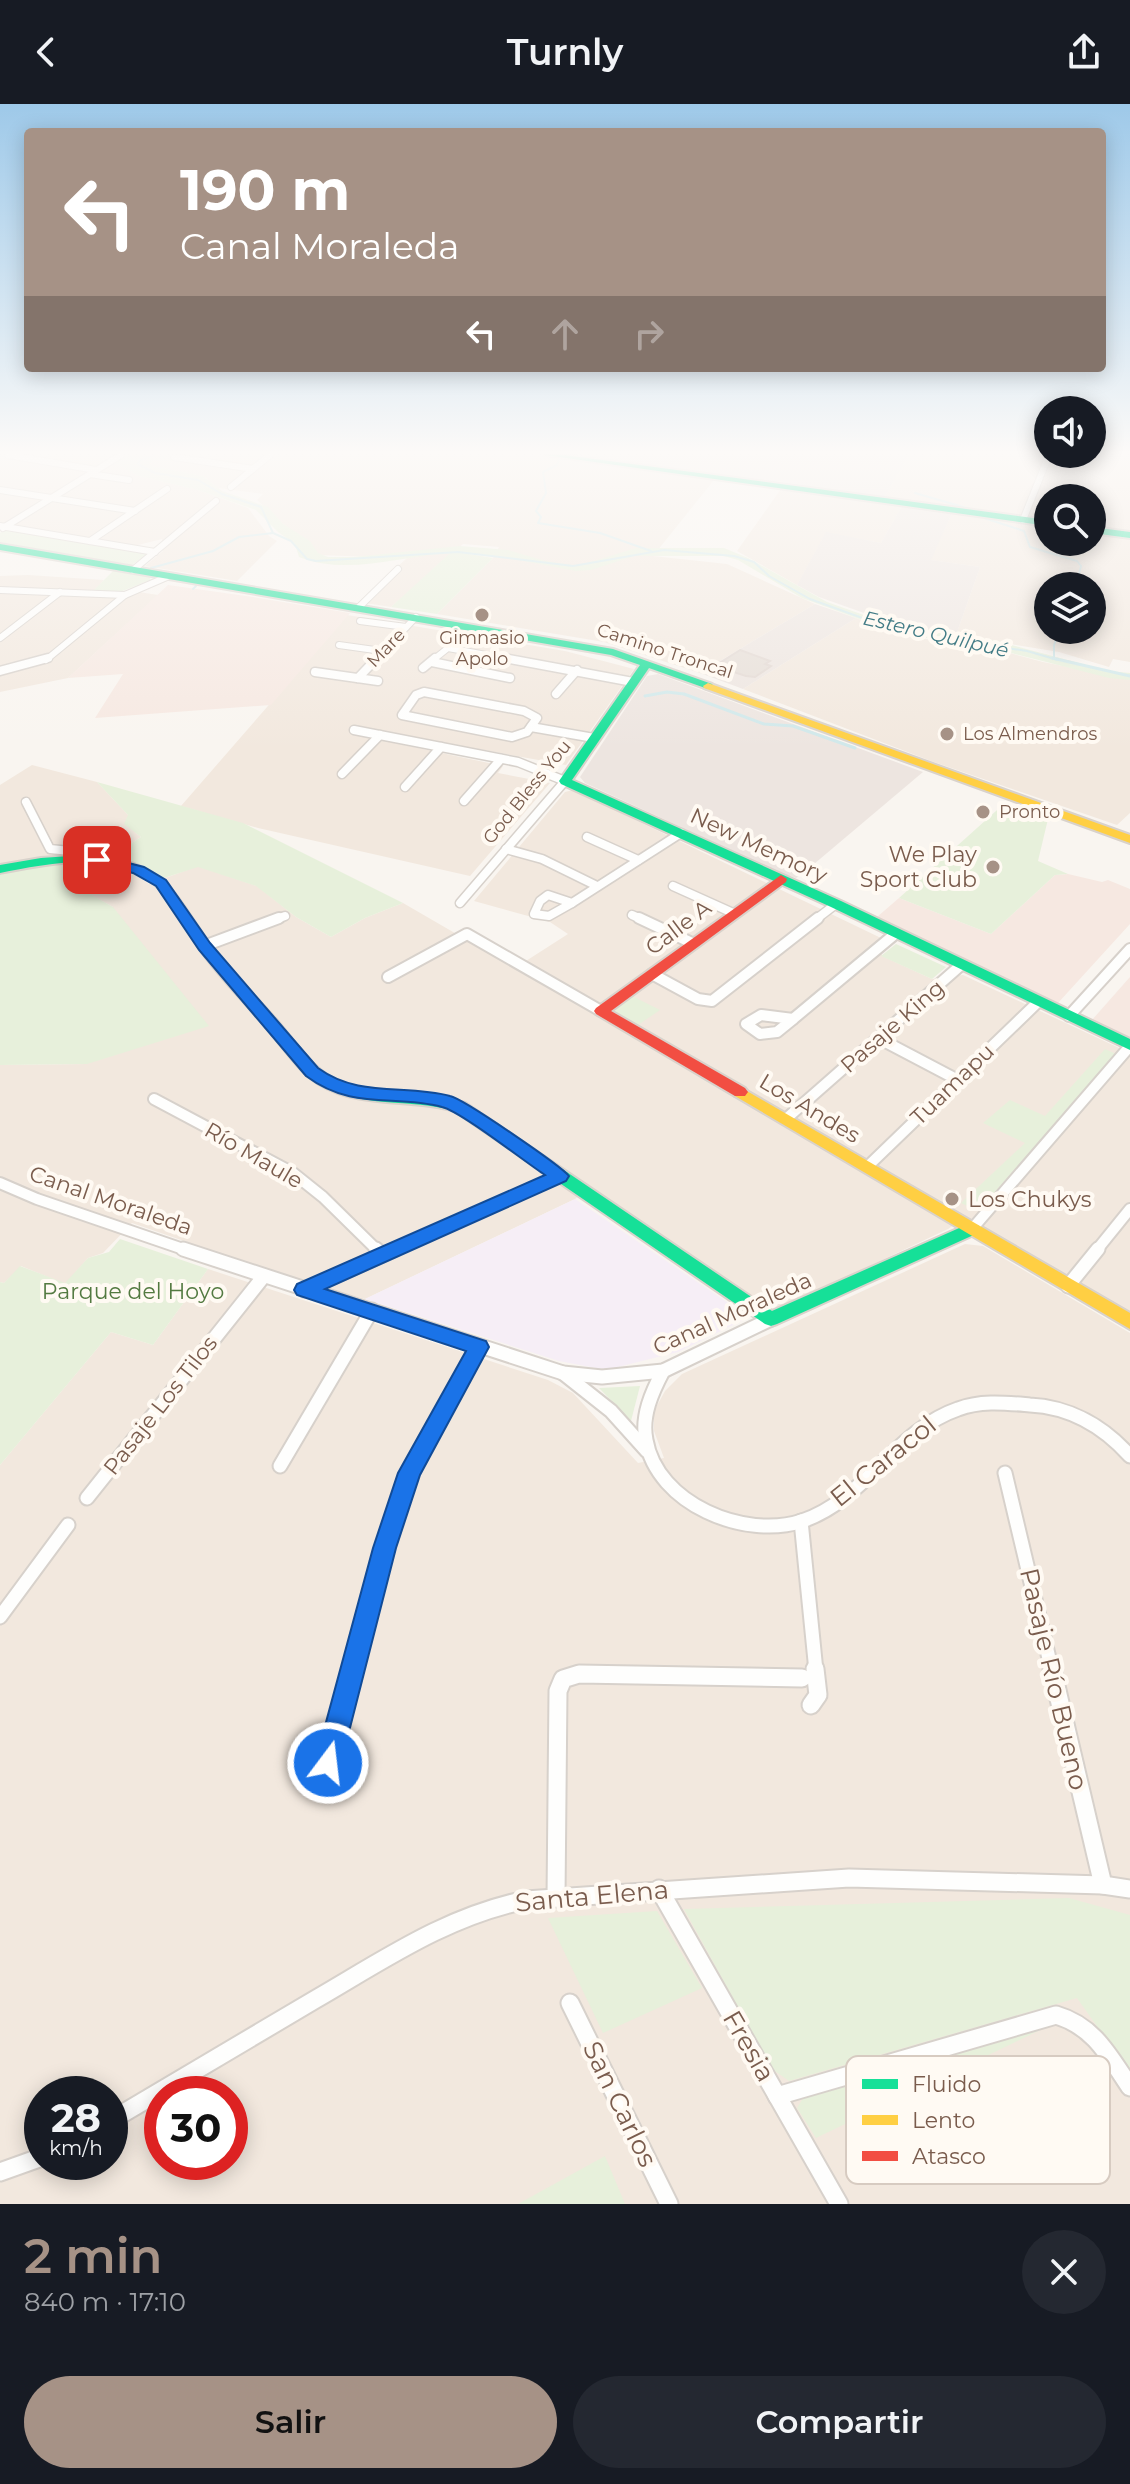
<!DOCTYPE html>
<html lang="es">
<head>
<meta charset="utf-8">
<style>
	:root { --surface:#171b24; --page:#242831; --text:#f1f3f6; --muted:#9ea1a6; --accent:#a69286 }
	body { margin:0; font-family:Montserrat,sans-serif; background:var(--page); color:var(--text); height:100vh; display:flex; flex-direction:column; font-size:30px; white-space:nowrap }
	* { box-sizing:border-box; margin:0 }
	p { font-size:26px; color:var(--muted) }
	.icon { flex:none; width:44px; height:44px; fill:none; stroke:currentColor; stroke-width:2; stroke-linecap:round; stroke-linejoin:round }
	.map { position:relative; height:2100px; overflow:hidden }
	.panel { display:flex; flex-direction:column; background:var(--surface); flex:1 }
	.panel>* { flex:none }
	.banner { position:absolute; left:24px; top:24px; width:1082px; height:244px; border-radius:8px; box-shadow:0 4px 20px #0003; background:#a69286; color:#fff; overflow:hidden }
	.tools { position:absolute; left:1034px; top:292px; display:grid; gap:16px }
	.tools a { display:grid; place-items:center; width:72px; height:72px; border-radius:50%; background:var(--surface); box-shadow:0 4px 20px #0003; font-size:40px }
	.speed { position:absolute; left:24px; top:1972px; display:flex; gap:16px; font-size:40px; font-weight:700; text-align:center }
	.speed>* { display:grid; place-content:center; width:104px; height:104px; border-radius:50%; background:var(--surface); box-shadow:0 4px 20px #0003; line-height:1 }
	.speed small { font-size:20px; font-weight:400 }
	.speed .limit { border:12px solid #d22; background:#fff; color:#111 }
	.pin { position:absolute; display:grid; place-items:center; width:68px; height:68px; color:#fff; margin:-34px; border-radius:16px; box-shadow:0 4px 12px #0006 }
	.me { position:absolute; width:88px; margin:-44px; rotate:15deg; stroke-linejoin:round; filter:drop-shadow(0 0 6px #0008) }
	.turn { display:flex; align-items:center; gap:28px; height:168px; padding:0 24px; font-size:36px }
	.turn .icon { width:104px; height:104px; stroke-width:2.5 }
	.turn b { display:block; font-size:56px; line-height:68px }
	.lanes { display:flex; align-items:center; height:76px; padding:0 24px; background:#0003; justify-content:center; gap:40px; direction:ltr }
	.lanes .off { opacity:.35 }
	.round { display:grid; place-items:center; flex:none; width:84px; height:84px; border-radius:42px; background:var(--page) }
	.overview { display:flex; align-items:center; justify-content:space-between; height:136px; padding:0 24px }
	h1 { font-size:48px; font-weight:600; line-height:60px; color:var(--accent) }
	.cta { display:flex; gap:16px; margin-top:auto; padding:16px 24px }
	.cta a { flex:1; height:92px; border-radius:48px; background:var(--accent); color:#111; font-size:32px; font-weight:600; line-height:92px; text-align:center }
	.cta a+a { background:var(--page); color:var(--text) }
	header { display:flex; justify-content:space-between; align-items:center; height:104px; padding:0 24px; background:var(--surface); font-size:36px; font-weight:600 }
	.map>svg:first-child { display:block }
	.residential { fill:#f2e8de; fill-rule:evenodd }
	.commercial { fill:#f6e8e1 }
	.industrial { fill:#ede5e0 }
	.education { fill:#f6eef6 }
	.green { fill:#e7f0db }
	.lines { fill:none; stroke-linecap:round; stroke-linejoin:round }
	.stream-far2 { stroke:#d0e8ea; stroke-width:2 }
	.stream-far1 { stroke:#d0e8ea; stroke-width:3 }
	.stream { stroke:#d0e8ea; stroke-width:4 }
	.building { fill:#e6ded7; stroke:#e2d8d2; stroke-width:2 }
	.street-far4-casing { stroke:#d7d1cb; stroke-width:8 }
	.street-far3-casing { stroke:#d7d1cb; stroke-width:11 }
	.street-far2-casing { stroke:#d7d1cb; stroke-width:14 }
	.street-far1-casing { stroke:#d7d1cb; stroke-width:17 }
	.street-casing { stroke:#d7d1cb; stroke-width:21 }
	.fast-casing { stroke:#d9d2cb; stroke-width:4 }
	.slow-casing { stroke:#d9d2cb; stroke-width:4 }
	.jam-casing { stroke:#d9d2cb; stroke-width:4 }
	.street-far4 { stroke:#fefefd; stroke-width:6 }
	.street-far3 { stroke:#fefefd; stroke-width:8 }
	.street-far2 { stroke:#fefefd; stroke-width:10 }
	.street-far1 { stroke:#fefefd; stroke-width:13 }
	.street { stroke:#fefefd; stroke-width:17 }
	.fast { fill:#16e098; fill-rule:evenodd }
	.slow { fill:#ffcf43; fill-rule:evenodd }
	.jam { fill:#f24e42; fill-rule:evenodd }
	.route { fill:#1a73e8; stroke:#114b97; stroke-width:2 }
	.poi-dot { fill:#a69286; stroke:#fffaf3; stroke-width:3 }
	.labels { text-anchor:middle; stroke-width:8; stroke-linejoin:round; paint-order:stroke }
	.far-poi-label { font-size:18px; fill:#7a5c4d; stroke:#fffaf3; text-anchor:start }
	.far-street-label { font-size:18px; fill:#7a5c4d; stroke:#fffaf3 }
	.far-water-label { font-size:20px; font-style:italic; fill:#437c86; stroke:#fffaf3 }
	.street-label { font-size:22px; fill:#7a5c4d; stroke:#fffaf3 }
	.poi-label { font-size:22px; fill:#7a5c4d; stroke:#fffaf3; text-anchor:end }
	.park-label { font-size:22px; fill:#537a41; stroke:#fffaf3 }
	.near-street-label { font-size:26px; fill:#7a5c4d; stroke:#fffaf3 }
	.key { fill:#fffaf3; stroke:#d7cbc1; stroke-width:2 }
	.key-label { font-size:22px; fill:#7a5c4d }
</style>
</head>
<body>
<header><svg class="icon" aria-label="back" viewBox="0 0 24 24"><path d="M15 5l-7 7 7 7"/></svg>Turnly<svg class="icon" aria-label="share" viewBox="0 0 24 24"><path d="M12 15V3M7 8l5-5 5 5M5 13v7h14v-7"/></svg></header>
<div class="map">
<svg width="1130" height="2100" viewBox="0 0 1130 2100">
	<rect width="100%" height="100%" fill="#f9f5f0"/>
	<g class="residential">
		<polygon points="0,351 117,351 99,362 115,359 139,372 198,386 248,404 269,432 277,437 237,477 145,462 163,447 162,435 134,442 0,420"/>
		<polygon points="177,351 530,351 714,376 653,452 727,460 815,500 700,569 604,538 437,510 493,454 499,443 463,440 391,503 359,498 407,454 316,451 257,396 263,390 218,384 203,372 152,362 150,358"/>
		<polygon points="909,351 1130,351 1130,428 1092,423 1092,394 1048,394 1048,417 884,394"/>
		<polygon points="781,385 902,402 881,439 826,429 797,481 737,447"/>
		<path d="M952,409L1048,423V438H1092V429L1130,434V558L1113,555L1109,563L1059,548L956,531L980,463L930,456ZM1048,482H1092V526H1048Z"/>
		<polygon points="28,471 104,476 90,492 127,494 139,488 158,491 68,574 0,588 0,472"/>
		<polygon points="347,511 565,547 634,565 566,661 358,623 352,630 503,662 498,669 550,679 470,772 258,724 181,702"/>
		<polygon points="856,514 903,532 988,543 1043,558 1130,575 1130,709 1117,721 931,657 743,585"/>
		<polygon points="32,661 97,678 129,712 125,720 141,733 110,753 0,762 0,681"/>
		<polygon points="573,686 881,834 882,852 932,875 963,871 1130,949 1130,1208 964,1114 948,1125 780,1204 765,1202 590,1082 575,1095 365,1195 296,1176 132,1119 103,1149 88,1154 65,1180 21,1162 4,1179 0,1178 0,961 87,960 113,803 80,785 109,764 133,769 149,780 198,762 257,782 296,813 331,833 365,814 403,799 515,864 568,830 550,818 474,797 565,688"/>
		<path d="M965,1140L983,1142L1130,1229V2100H0V1361L111,1228L153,1241L208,1165L548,1276L573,1289L638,1359L664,1354L654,1327V1307L665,1287L682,1270ZM42,1990H110V2058H42ZM162,1990H230V2058H162Z"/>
	</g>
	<g class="commercial">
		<polygon points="168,481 253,493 350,509 271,601 95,614 123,570 68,574"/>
		<polygon points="1068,770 1102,778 1108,776 1130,785 1130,820 1058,899 877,813 899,794 991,830 1055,771"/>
		<polygon points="1130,873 1130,933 1092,916"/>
	</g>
	<g class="industrial">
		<polygon points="567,351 909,351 884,394 777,377 776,379"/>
		<polygon points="902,402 952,409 931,456 980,463 956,531 898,521 819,493 797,481 826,428 881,439"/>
		<polygon points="815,500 856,514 743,585 700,569"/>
		<polygon points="658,570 923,668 801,771 796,774 786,771 585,679 580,673 647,572"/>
	</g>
	<polygon class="education" points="575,1095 749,1213 678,1248 606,1266 559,1257 365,1195"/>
	<g class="green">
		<path d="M129,351H177L150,358L152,362L203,372L222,387L268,403L283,420L310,437L318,449L328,453H354L460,442L508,446L545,457L578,462L636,444H724L748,454L827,498L889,520L993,536L1109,567L1130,569V576L1109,574L992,544L900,530L802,494L738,456L724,452H634L591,466L576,467L503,453L456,448L493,454L437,510L391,503L450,449C401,452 346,472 299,453L295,440L278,428L256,406L198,386L139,372L115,359Z"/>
		<polygon points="5,426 148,450 130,462 0,438 0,429"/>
		<polygon points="113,467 150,473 150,476 120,488 93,487"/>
		<polygon points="97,678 243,719 403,799 365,814 331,833 296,813 256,782 198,763 164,774 142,761 110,753 141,733 124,720 128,711"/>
		<polygon points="1006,698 1048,715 1038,757 1068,770 1055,771 991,830 899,794"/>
		<polygon points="95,760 109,764 81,785 113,803 209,922 87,960 0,961 0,769 50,761"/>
		<polygon points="896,840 946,863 932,875 881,852"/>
		<polygon points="631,892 632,892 660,906 638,921 613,907"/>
		<polygon points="1105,945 1116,950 978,1107 961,1099 1025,1039 983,1019 1010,996 1045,1012"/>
		<polygon points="120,1135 208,1165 153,1241 111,1228 0,1361 0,1178 4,1179 20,1162 65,1179 88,1154 109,1148"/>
		<polygon points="640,1282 631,1317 599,1284"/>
		<polygon points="1069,1794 1130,1811 1130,1969 1077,1894 789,1977 772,1965 684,1805"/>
		<polygon points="657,1807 702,1884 603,1929 548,1814"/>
		<polygon points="1061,1916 816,2034 797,2004 805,1991"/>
		<polygon points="605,2052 625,2100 518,2100"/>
	</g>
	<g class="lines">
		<g class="stream-far2">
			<polyline points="155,351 140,356 138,360 155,369 198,376 222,390 261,403 273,429 291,437 307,455 316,457 458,448 573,462 664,446 734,452 754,458 769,472 810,495 879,520 934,533 1027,547 1058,556"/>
			<polyline points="559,355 557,361 543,368 546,389 536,407 541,413 538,419 600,429 651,447"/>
			<polyline points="915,389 970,405"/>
			<polyline points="984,414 1024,427 1030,443 1077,457 1081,462 1076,482"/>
			<polyline points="151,464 213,447 239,433 273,429"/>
			<polyline points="193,485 196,482"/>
			<polyline points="1054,555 1054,541 1060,526"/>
		</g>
		<g class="stream-far1">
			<polyline points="1052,554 1130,572"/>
			<polyline points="645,592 667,588 684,590 764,620 793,622 855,644"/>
		</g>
		<polyline class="stream" points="703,973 773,1014"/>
	</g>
	<polygon class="building" points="740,546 770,557 765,560 771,562 755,573 746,572 715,562"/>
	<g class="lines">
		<defs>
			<g id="street-far4">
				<polyline points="8,351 96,366"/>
				<polyline points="174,353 253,365"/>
				<polyline points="90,370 129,376"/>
				<polyline points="231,383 270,351"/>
				<polyline points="0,386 135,407"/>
				<polyline points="1023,416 1049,351"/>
				<polyline points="0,422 155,448"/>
				<polyline points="3,424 121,351"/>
				<polyline points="90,437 167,385"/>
				<polyline points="133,466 216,397"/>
				<polyline points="0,486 125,491 169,472"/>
				<polyline points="358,504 398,465"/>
				<polyline points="360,517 406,523"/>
				<polyline points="0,534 60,488"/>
				<polyline points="339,541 382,547"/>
				<polyline points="46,556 125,491"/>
				<polyline points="375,556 416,513"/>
				<polyline points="433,556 448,544 514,556"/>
			</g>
			<g id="street-far3">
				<polyline points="504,554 633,578"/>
				<polyline points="432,558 510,574"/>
				<polyline points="423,564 435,554"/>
				<polyline points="0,567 48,554"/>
				<polyline points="315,568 378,577"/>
				<polyline points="358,574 377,554"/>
				<polygon points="424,588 524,607 537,614 527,628 512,633 402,611 416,591"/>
				<polyline points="556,590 577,566"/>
				<polyline points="531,623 594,634"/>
				<polyline points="354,626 518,658 565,677 460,799"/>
				<polyline points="342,670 380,631"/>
				<polyline points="405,683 441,643"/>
				<polyline points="464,697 501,655"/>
				<polyline points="26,698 50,745 80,748 97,756"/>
				<polyline points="587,733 638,756"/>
				<polyline points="506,745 542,755 597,782"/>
				<polyline points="673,782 733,809"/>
				<polygon points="548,791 572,799 549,812 534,810 540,797"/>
				<polyline points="572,799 681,729"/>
				<polyline points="632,811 643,816"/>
				<polyline points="274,816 285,812"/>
				<polyline points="815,816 836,800"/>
			</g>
			<g id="street-far2">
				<polyline points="639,814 692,839"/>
				<polyline points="204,842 279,814"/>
				<polyline points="652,870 698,895 712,897 818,814"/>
				<polyline points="388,873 467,830 601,907"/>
				<polygon points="761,911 793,915 777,928 760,930 746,920"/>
				<polyline points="1069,912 1130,845"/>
				<polyline points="793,915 895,830"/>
				<polyline points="878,934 956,975"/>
				<polyline points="154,995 293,1069 323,1093 378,1147"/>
				<polyline points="787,1014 961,861"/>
				<polyline points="867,1063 1038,898"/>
				<polyline points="0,1079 37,1095 189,1147"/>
				<polyline points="972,1125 1130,942"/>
				<polyline points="392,1147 559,1072"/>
				<polyline points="1096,1147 1130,1105"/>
			</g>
			<g id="street-far1">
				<polyline points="183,1145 563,1269 602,1273 663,1267 771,1215"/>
				<polyline points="376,1145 381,1150"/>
				<polyline points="1068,1182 1098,1145"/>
				<polyline points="304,1186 396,1145"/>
				<path d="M663,1267C652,1288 641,1312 646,1336C657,1400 745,1436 802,1417C865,1396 896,1326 958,1305C981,1296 1006,1299 1030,1301C1070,1303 1104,1323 1130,1352"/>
				<polyline points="563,1269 611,1307 647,1347"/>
				<polyline points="280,1362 372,1206"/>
				<polyline points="1005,1369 1052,1567"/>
				<polyline points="87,1394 264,1172"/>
				<polyline points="801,1417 816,1567"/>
				<polyline points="0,1513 68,1421"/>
				<polyline points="353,1567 385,1444 409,1369 479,1243"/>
			</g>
			<g id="street">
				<polyline points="1052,1565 1103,1781"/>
				<polyline points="811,1601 818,1591 815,1565"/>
				<polyline points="321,1686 353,1565"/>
				<polyline points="659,1785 839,2100"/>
				<polyline points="556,1794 558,1587 563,1575 579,1570 802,1574"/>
				<polyline points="570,1899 669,2100"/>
				<path d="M777,1992L1056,1911C1094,1922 1109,1952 1130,1983"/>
				<path d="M110,2017C179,1976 248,1936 316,1895C385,1855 447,1812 526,1796L849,1774L1103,1781L1130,1785"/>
				<polyline points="0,2068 42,2053"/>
			</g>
			<g id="fast">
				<polygon points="545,351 565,351 1048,416 1048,422"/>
				<polygon points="1092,423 1130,428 1130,434 1092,429"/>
				<polygon points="0,440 613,545 712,580 713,582 708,585 649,564 572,676 841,797 1130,935 1130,946 831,803 561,680 559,677 640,561 611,551 0,446"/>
				<path d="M85,751C172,757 171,790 218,851C237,875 259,896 279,919C295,938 308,959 329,972C366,995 422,987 465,999L772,1207L966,1121H978L980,1125L978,1129L777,1220L771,1222L765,1220L455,1007C410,994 360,1005 319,980C298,967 285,945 269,927C247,900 222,876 202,848C188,829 178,805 162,787C122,744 51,759 0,769V761L41,754Z"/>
			</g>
			<g id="slow">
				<polygon points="708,579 1130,731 1130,739 704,584 703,582"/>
				<polygon points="740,983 1130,1209 1130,1225 735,992 732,988 735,984"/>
			</g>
			<polygon id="jam" points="781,771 787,775 786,778 611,907 745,984 748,988 745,992 735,992 596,910 594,907 596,904"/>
		</defs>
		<use href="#street-far4" class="street-far4-casing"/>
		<use href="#street-far3" class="street-far3-casing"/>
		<use href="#street-far2" class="street-far2-casing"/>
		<use href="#street-far1" class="street-far1-casing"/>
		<use href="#street" class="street-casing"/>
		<use href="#fast" class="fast-casing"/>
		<use href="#slow" class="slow-casing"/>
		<use href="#jam" class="jam-casing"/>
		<use href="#street-far4" class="street-far4"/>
		<use href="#street-far3" class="street-far3"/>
		<use href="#street-far2" class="street-far2"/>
		<use href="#street-far1" class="street-far1"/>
		<use href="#street" class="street"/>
		<use href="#fast" class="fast"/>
		<use href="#slow" class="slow"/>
		<use href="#jam" class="jam"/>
	</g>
	<linearGradient id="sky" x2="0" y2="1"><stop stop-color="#9ec9e9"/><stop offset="0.54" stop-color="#fcfaf8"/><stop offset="1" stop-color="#fcfaf8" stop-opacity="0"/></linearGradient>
	<rect width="1130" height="645" fill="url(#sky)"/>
	<path class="route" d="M97,751L144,763L166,776L210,839L318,964C359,994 405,980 450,992C464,995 561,1062 569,1072L566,1077L325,1185L486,1237L489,1243L420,1371L396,1444L341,1659L337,1668L328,1671L319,1668L315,1659L373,1444L398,1369L466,1247L297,1191L294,1186L297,1180L545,1071C525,1058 460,1007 442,1003C394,990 353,1007 306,972L199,846L156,782L133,769L92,759L90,756Z"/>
	<g class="poi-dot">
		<circle cx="482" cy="511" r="8"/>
		<circle cx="947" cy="630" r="8"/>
		<circle cx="983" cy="708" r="8"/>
		<circle cx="993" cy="763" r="8"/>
		<circle cx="952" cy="1095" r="8"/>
	</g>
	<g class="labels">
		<g class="far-poi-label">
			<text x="482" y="540" text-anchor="middle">Gimnasio<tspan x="482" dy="21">Apolo</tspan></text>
			<text x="963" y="636">Los Almendros</text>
			<text x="999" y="714">Pronto</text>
		</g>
		<g class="far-street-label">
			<text transform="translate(386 544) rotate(-46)" y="6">Mare</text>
			<text transform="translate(665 547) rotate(18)" y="6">Camino Troncal</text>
			<text transform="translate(527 688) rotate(-51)" y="6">God Bless You</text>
		</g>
		<g class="far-water-label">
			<text transform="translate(936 530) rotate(13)" y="7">Estero Quilpué</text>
		</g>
		<g class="street-label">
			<text transform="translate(759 741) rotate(25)" y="8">New Memory</text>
			<text transform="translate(678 823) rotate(-37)" y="8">Calle A</text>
			<text transform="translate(892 922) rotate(-41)" y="8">Pasaje King</text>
			<text transform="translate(952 980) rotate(-44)" y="8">Tuamapu</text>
			<text transform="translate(810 1004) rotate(31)" y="8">Los Andes</text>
			<text transform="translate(254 1051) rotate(30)" y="8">Río Maule</text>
			<text transform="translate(111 1096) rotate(19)" y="8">Canal Moraleda</text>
			<text transform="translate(732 1209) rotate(-24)" y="8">Canal Moraleda</text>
			<text transform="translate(160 1301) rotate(-52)" y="8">Pasaje Los Tilos</text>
		</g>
		<g class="poi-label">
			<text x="977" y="758">We Play<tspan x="977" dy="25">Sport Club</tspan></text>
			<text x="968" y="1103" text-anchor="start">Los Chukys</text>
		</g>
		<g class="park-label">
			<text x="133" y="1195">Parque del Hoyo</text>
		</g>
		<g class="near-street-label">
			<text transform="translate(883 1357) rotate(-39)" y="9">El Caracol</text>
			<text transform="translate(1054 1575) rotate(77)" y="9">Pasaje Río Bueno</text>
			<text transform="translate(592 1792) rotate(-5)" y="9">Santa Elena</text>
			<text transform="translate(749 1942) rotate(60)" y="9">Fresia</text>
			<text transform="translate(620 2000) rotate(64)" y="9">San Carlos</text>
		</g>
	</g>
	<rect x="846" y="1952" width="264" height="128" rx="12" class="key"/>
	<rect x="862" y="1975" width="36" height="10" fill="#16e098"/>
	<rect x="862" y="2011" width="36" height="10" fill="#ffcf43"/>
	<rect x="862" y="2047" width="36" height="10" fill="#f24e42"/>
	<g class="key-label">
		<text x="912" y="1988">Fluido</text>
		<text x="912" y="2024">Lento</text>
		<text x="912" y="2060">Atasco</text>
	</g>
</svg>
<div class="tools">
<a><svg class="icon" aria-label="sound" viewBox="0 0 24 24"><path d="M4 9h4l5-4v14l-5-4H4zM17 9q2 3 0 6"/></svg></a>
<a><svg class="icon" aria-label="search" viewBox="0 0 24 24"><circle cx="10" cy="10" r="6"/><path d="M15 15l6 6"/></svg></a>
<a><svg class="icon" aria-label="layers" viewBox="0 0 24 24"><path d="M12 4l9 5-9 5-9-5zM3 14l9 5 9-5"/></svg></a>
</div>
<div class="speed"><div>28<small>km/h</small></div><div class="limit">30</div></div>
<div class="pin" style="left:97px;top:756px;background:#d93025"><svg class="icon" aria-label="arrive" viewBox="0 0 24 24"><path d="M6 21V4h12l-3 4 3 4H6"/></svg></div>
<svg class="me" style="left:328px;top:1659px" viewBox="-20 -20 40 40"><circle r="17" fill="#1a73e8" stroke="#fff" stroke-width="3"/><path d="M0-11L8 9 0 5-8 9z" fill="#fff"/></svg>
<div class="banner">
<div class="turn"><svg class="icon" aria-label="left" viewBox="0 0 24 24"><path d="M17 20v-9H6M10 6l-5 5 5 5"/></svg><div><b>190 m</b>Canal Moraleda</div></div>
<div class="lanes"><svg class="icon" aria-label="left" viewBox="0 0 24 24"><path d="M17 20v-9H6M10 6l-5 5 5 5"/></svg><svg class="icon off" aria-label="ahead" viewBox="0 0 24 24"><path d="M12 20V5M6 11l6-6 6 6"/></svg><svg class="icon off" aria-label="right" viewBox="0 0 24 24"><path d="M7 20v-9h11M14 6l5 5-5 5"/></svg></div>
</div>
</div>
<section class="panel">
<div class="overview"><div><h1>2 min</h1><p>840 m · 17:10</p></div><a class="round"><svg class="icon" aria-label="close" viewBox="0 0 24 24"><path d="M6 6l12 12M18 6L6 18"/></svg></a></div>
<div class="cta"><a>Salir</a><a>Compartir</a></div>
</section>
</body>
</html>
